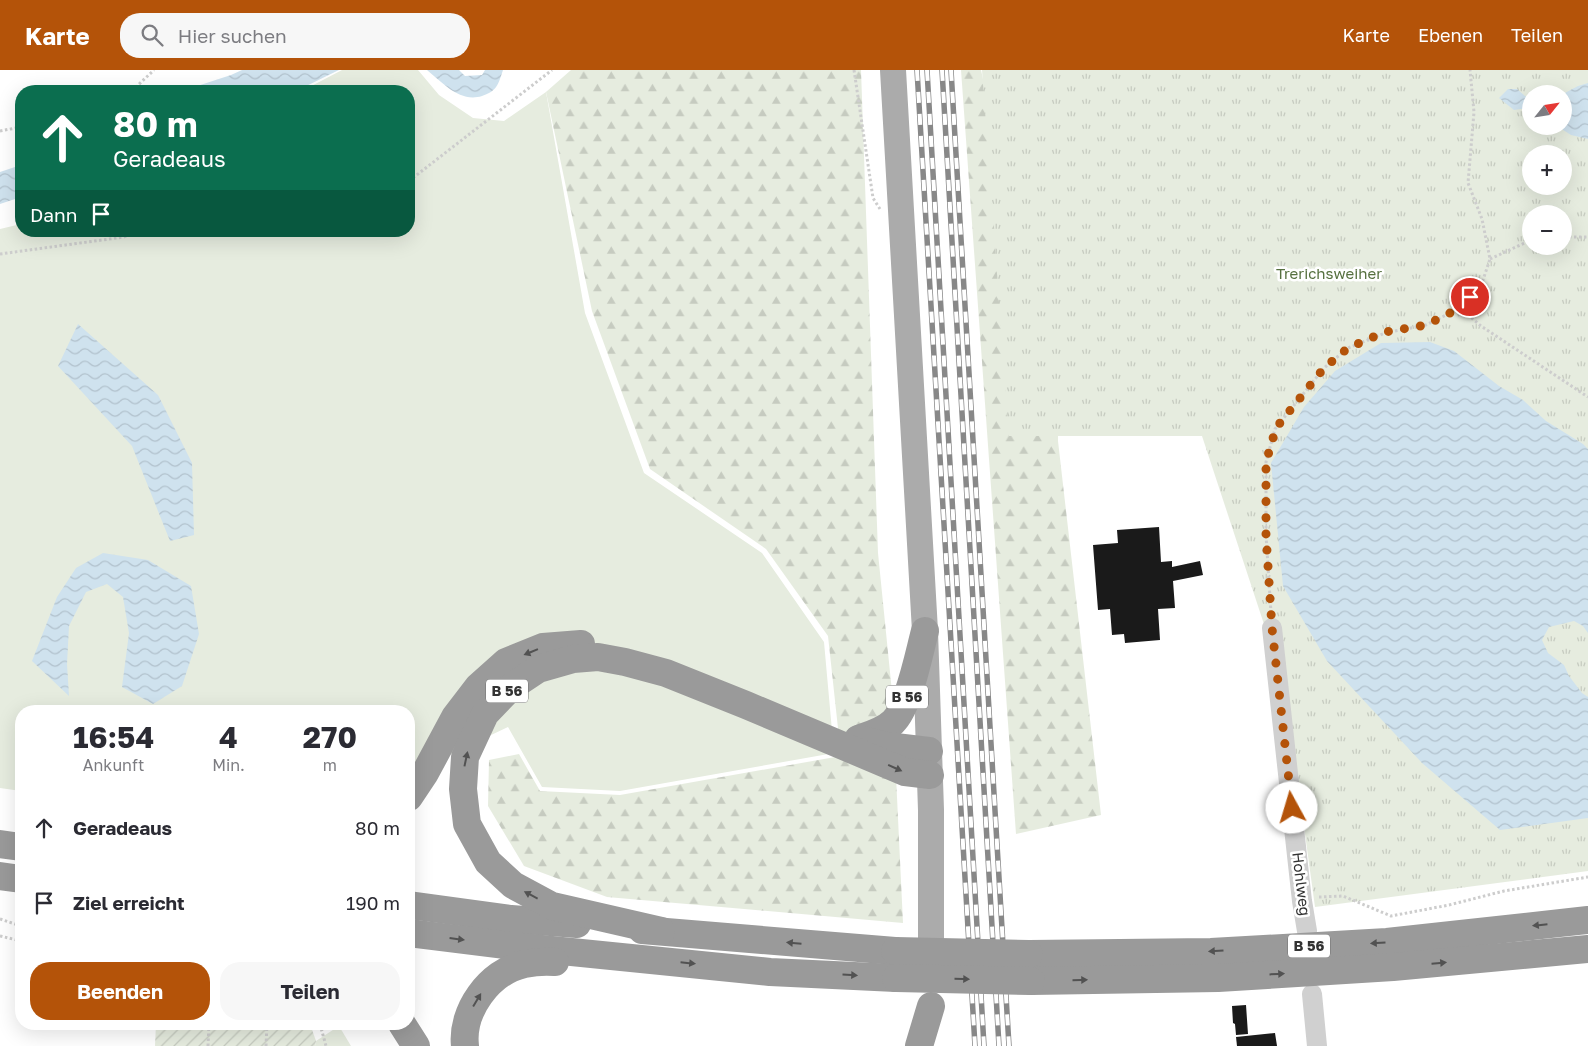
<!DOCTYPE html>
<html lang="de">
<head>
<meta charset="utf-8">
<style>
	:root { --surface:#fff; --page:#f7f7f7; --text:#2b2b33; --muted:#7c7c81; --accent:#b45309 }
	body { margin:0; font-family:"Golos Text",sans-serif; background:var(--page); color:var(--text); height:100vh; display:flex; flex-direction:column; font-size:19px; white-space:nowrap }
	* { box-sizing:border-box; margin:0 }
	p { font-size:16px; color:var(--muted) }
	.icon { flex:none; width:28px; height:28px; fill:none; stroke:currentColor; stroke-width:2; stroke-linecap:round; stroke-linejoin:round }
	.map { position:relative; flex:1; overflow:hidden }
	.sheet { position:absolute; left:15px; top:635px; width:400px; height:325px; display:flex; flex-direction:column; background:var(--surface); border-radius:20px; box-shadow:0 5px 20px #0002 }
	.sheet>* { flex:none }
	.banner { position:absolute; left:15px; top:15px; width:400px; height:152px; border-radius:20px; box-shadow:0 5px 20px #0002; background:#0b6e4f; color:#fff; overflow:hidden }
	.needle { width:32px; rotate:60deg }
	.buttons { position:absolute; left:1522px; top:15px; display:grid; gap:10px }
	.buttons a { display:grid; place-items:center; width:50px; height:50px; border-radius:50%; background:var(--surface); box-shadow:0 5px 20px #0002; font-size:25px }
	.pin { position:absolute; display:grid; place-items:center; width:42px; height:42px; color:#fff; margin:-21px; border:2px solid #fff; border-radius:50%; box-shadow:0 1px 5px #0007 }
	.me { position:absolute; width:55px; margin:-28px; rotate:354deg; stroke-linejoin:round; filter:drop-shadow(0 0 4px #0008) }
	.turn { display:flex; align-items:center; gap:18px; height:105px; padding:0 15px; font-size:22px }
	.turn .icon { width:65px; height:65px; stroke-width:2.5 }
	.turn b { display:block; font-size:35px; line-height:42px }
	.then { display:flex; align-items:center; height:48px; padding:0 15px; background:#0003; gap:10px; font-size:19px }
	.eta { display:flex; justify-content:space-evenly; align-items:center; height:85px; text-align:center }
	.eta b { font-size:30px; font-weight:700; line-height:35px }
	.cta { display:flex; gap:10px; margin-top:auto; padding:10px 15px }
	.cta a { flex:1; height:58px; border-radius:20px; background:var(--accent); color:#fff; font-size:20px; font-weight:700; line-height:58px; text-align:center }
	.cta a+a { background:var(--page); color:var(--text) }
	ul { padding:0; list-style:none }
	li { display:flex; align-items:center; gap:15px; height:75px; padding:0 15px }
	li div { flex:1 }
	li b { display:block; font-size:19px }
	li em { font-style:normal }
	header { display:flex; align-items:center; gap:30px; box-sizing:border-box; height:70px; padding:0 25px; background:var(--accent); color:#fff }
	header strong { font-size:24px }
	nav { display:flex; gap:28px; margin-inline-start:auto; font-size:18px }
	.search { width:350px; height:45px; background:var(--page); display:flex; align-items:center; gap:12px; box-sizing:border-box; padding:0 18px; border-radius:20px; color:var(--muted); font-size:19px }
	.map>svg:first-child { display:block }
	.grass { fill:#e6ecdf }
	.forest { fill:url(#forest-firs) }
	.park { fill:url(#park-tufts); fill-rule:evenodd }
	.garden { fill:url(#garden-furrows) }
	.water { fill:url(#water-waves) }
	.building { fill:#1a1a1a }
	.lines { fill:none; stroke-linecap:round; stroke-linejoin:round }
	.path { stroke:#cdcdcd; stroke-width:3; stroke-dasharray:2.5 2.5; stroke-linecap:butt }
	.minor { stroke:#d0d0d0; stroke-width:20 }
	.major { stroke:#ababab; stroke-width:26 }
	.highway { stroke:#9a9a9a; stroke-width:28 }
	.rail-casing { stroke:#888; stroke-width:5.5 }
	.rail { stroke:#fff; stroke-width:4; stroke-dasharray:11; stroke-linecap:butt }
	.highway-bridge { stroke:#9a9a9a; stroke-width:28 }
	.oneway { fill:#525252 }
	.route { stroke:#b45309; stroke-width:9; stroke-dasharray:0 16.2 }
	.labels { text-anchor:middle; stroke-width:5; stroke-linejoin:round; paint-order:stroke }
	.shield { fill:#fff; stroke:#707070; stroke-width:1 }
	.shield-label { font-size:14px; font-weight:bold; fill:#333 }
	.park-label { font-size:15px; fill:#56703f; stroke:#fff }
	.street-label { font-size:15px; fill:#333; stroke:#fff }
</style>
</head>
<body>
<header>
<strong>Karte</strong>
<div class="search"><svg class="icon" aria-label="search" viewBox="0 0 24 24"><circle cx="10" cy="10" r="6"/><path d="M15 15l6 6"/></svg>Hier suchen</div>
<nav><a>Karte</a><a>Ebenen</a><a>Teilen</a></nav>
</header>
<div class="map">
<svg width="1588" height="976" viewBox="0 0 1588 976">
	<defs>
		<pattern id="forest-firs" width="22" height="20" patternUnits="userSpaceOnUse" patternTransform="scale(1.25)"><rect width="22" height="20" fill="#e6ecdf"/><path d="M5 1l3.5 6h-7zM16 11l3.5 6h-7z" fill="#c6cbc0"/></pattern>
		<pattern id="park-tufts" width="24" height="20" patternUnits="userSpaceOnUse" patternTransform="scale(1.25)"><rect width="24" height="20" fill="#e6ecdf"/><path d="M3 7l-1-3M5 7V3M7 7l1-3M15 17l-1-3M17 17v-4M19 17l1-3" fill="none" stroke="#c6cbc0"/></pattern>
		<pattern id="garden-furrows" width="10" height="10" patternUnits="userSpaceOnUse" patternTransform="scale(1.25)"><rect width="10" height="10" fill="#e6ecdf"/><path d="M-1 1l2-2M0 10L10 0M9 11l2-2" fill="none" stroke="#c6cbc0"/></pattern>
		<pattern id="water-waves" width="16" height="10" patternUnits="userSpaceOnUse" patternTransform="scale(1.25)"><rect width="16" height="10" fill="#cfe2ee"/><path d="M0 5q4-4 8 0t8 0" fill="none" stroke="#b2c2cd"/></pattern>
	</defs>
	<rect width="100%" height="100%" fill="#fff"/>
	<g class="grass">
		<polygon points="342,0 418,0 439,25 473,48 504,51 546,22 585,243 644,403 762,483 824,572 834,683 620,721 542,717 508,657 409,704 409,641 21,641 21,721 0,718 0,159 21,154 21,161 409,161 409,21 302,21"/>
		<polygon points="339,956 351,976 315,976 316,971"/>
	</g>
	<g class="forest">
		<polygon points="571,0 861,0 878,483 892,622 903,853 607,827 524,796 488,736 489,690 519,684 540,721 620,725 841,686 828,566 766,479 650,399 592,241 546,22"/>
		<polygon points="961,0 981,0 1058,351 1058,371 1101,745 1016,764"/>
	</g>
	<path class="park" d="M982,0H1588V801L1315,837L1285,618L1202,366H1009ZM1531,24H1564V56H1531ZM1531,84H1564V116H1531ZM1531,144H1564V176H1531Z"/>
	<polygon class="garden" points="156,954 310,954 316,971 315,976 155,976"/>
	<g class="water">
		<polygon points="242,0 339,0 296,21 182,21 231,5"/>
		<path d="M427,0H459L465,6L482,5L485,0H503C498,15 497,21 482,26C460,33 443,13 427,0Z"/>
		<polygon points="1588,13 1588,69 1571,65 1557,56 1564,56 1563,24 1578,16"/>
		<polygon points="1508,19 1517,19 1525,26 1531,28 1531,40 1528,38 1514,40 1499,28"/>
		<polygon points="21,95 21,127 0,134 0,102"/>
		<polygon points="78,254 158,325 192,393 194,465 170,471 132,376 58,296"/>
		<polygon points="1430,272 1454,281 1499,316 1523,330 1546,351 1583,374 1588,379 1588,563 1583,556 1574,551 1549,557 1542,570 1548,583 1564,595 1569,606 1582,623 1588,627 1588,748 1500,760 1422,693 1327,591 1283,516 1271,393 1304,337 1335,301 1381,273"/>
		<polygon points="103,483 148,490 191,516 199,564 182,616 153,634 122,617 129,563 123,527 107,514 86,522 69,556 67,594 69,626 32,591 57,527 76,498"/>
	</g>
	<g class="building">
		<polygon points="1159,457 1161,492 1172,491 1172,497 1200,491 1203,505 1173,511 1175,538 1158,539 1160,570 1125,573 1124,564 1112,565 1110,539 1098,540 1093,475 1118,473 1117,460"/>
		<polygon points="1246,935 1248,964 1236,965 1235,954 1233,953 1232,936"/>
		<polygon points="1275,963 1277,976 1237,976 1236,967"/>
	</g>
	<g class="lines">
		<g class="path">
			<polyline points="854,0 873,128 880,139"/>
			<polyline points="126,21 136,17 154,0"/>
			<polyline points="0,61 21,57"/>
			<polyline points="409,111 552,0"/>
			<polyline points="1564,167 1588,167"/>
			<polyline points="0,184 124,167 137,161"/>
			<polyline points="1490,189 1531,170"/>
			<polyline points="1460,238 1481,256 1588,327"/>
			<polyline points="1271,543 1266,465 1266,392 1275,359 1324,298 1348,278 1385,263 1426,255 1460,238 1481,216 1490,189 1482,149 1468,113 1474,42 1470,0"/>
			<polyline points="1319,827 1343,826 1391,846 1449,835 1504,821 1588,807"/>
			<polyline points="0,849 21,856"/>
			<polyline points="0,866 21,871"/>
			<polyline points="320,954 326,976"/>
			<polyline points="208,976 209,954"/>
			<polyline points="266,976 267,954"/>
		</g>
		<g class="minor">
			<polyline points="1272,558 1302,831 1307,861"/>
			<polyline points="1312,924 1317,976"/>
		</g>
		<polyline class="major" points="893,0 925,561 931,740 931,903"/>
		<g class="highway">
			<path d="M858,669C870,665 884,661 893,652C909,637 919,583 925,561"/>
			<polyline points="859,669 887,676 929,681"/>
			<polyline points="409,727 425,703 455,647 478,617 506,592 543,577 581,574"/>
			<polyline points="0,774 21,777"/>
			<polyline points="0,806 21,809"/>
			<polyline points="409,835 511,849 577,854"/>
			<polyline points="642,860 895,881"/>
			<polyline points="661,861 552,836 513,815 488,792 467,754 463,719 465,687 485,644 511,617 538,599 573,589 598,587 625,592 666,603 746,635 905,702 930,705"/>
			<polyline points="409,863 512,876 770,902 896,908"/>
			<polyline points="1029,884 1211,882 1387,872 1588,850"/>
			<polyline points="1031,911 1218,908 1393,897 1588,879"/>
			<polyline points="402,954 416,976"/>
			<path d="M465,976C461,941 489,902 524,894C534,892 544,891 555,892"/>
			<polyline points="919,976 931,936"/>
		</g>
		<defs>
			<g id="rail">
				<polyline points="917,0 975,976"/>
				<polyline points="927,0 984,976"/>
				<polyline points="942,0 999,976"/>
				<polyline points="951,0 1009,976"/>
			</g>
		</defs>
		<use href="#rail" class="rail-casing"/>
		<use href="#rail" class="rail"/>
		<g class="highway-bridge">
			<polyline points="895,881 1029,884"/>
			<polyline points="896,908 1031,911"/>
		</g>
	</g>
	<defs><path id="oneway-solid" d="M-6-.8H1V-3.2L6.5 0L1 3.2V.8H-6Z" transform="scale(1.25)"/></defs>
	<g class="oneway">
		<use href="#oneway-solid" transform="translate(531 582) rotate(158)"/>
		<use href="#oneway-solid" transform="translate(466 689) rotate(-78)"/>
		<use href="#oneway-solid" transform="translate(895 698) rotate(24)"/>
		<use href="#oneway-solid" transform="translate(531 825) rotate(-152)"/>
		<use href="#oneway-solid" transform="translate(1540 855) rotate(174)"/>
		<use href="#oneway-solid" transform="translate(457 869) rotate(7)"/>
		<use href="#oneway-solid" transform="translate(794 873) rotate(-175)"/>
		<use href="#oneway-solid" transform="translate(1378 873) rotate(177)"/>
		<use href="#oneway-solid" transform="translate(1216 881) rotate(177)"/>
		<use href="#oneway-solid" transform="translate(688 893) rotate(6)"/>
		<use href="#oneway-solid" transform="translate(1439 893) rotate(-5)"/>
		<use href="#oneway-solid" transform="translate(1277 904) rotate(-3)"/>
		<use href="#oneway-solid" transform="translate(850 905) rotate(3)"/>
		<use href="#oneway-solid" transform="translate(962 909) rotate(2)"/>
		<use href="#oneway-solid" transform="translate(1080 910) rotate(-1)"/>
		<use href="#oneway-solid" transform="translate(477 930) rotate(-59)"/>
	</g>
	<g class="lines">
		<polyline class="route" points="1292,738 1272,558 1266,465 1266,392 1276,358 1324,298 1348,278 1385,262 1426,255 1460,238 1470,227"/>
	</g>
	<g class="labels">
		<g class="shield">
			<rect x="486" y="609.5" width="42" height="23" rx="4"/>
			<rect x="886" y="615.5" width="42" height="23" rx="4"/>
			<rect x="1288" y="864.5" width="42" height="23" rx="4"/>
		</g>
		<g class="shield-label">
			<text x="507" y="626">B 56</text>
			<text x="907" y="632">B 56</text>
			<text x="1309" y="881">B 56</text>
		</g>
		<g class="park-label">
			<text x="1329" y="209">Trerichsweiher</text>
		</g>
		<g class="street-label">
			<text transform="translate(1301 814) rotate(83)" y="5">Hohlweg</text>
		</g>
	</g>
</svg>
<div class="buttons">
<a><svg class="needle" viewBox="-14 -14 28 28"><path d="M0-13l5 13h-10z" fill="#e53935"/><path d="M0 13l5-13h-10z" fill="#7c7c81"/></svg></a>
<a>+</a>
<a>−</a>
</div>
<div class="pin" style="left:1470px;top:227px;background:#d93025"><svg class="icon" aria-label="arrive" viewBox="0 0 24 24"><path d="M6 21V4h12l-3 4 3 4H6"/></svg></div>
<svg class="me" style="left:1292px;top:738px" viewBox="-20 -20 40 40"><circle r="19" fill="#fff"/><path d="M0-13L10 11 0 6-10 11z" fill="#b45309"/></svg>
<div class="banner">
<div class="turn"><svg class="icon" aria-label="ahead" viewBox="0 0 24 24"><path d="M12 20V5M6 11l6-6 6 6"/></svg><div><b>80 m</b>Geradeaus</div></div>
<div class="then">Dann<svg class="icon" aria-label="arrive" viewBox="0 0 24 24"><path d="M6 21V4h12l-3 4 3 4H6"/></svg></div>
</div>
<section class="sheet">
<div class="eta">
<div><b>16:54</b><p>Ankunft</p></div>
<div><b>4</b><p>Min.</p></div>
<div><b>270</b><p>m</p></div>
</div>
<ul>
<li><svg class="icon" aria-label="ahead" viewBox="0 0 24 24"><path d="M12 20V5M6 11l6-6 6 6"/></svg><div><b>Geradeaus</b></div><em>80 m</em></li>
<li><svg class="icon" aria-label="arrive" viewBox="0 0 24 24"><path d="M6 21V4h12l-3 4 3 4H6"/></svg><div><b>Ziel erreicht</b></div><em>190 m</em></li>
</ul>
<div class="cta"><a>Beenden</a><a>Teilen</a></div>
</section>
</div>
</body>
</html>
